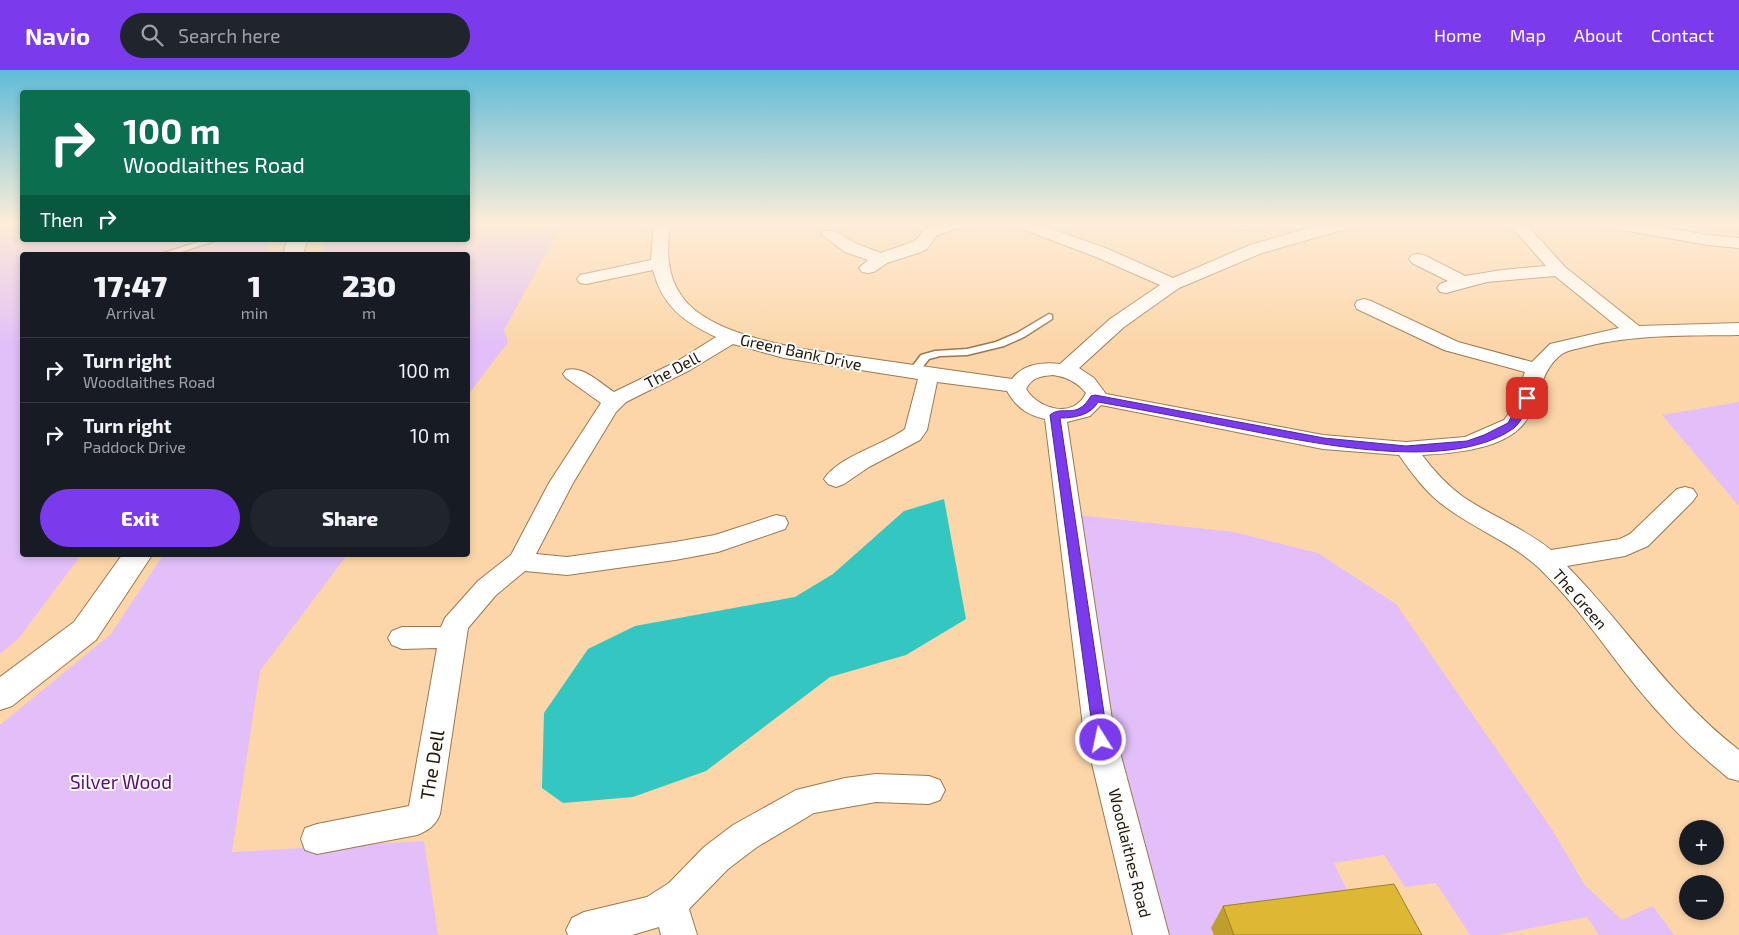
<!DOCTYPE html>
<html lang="en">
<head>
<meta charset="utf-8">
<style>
	:root { --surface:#171b24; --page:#20242c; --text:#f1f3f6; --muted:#9ea1a6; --line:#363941; --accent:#7c3aed }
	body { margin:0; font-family:"Exo 2",sans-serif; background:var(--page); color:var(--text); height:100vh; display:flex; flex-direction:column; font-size:19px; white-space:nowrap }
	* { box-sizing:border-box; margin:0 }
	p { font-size:16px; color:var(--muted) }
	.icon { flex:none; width:28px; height:28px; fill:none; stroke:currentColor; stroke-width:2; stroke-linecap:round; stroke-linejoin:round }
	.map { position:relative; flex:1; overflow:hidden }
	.drawer { position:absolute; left:20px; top:182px; width:450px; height:305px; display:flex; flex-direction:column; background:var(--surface); border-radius:5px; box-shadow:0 2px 8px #0003 }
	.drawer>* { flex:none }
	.hud { position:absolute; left:20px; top:20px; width:450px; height:152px; border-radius:5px; box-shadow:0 2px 8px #0003; background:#0b6e4f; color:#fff; overflow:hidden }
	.controls { position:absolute; left:1679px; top:750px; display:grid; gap:10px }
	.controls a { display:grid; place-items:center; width:45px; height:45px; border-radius:50%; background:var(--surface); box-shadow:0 2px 8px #0003; font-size:25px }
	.pin { position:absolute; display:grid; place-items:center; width:42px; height:42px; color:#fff; margin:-21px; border-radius:10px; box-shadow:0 2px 8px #0006 }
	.me { position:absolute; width:55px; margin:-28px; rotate:350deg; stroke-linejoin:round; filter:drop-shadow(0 0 4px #0008) }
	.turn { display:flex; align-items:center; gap:18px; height:105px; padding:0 20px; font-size:22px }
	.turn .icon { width:65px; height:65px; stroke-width:2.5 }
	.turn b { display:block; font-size:35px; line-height:42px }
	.then { display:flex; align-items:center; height:48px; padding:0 20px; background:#0003; gap:10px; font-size:19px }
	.eta { display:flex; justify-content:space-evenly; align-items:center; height:85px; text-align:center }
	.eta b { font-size:30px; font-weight:800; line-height:35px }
	.action { display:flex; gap:10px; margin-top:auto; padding:10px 20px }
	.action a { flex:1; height:58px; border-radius:30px; background:var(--accent); color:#fff; font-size:20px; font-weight:800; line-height:58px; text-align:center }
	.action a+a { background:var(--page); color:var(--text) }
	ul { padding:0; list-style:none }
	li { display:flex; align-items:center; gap:15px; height:65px; padding:0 20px; border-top:1px solid var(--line) }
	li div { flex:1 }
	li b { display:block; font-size:19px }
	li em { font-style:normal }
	header { display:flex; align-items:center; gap:30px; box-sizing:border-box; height:70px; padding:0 25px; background:var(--accent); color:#fff }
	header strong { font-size:24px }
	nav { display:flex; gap:28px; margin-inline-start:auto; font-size:18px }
	.search { width:350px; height:45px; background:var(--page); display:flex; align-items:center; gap:12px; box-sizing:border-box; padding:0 18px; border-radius:28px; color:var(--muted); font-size:19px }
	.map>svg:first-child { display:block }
	.green { fill:#e2bff8 }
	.water { fill:#34c6c1 }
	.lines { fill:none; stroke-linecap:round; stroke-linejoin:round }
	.lane-casing { stroke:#9b794f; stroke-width:3 }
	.street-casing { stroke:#9b794f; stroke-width:2 }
	.secondary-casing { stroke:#9b794f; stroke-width:2 }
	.lane { fill:#fff; fill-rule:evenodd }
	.street { fill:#fff; fill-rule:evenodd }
	.secondary { fill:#fff; fill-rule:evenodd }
	.wall { fill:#bf9e2d }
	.building { fill:#deb834; stroke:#9b8124 }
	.route { fill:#7c3aed; stroke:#51269a }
	.labels { text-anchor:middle; stroke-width:4; stroke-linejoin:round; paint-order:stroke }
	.street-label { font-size:16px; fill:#221504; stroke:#fefefe }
	.near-street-label { font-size:19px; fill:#221504; stroke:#fefefe }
	.near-park-label { font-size:19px; fill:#5d0981; stroke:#fefefe }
</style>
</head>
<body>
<header>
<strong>Navio</strong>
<div class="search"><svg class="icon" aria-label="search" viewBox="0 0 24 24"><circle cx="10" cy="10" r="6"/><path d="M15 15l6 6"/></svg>Search here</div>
<nav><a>Home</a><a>Map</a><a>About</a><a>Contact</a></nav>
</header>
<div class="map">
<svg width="1739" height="865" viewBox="0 0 1739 865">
	<rect width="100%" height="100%" fill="#fcd6a9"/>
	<g class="green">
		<polygon points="0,154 22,154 22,170 270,170 264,185 22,185 22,485 81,485 19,568 0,584"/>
		<polygon points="468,154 558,154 555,166 504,260 508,272 468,325 468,185 321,185 326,170 468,170"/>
		<polygon points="1739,332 1739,436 1662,345"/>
		<polygon points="1068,444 1234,462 1318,483 1396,534 1553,761 1584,814 1622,850 1653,836 1674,865 1599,865 1587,847 1497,865 1470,865 1436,813 1405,817 1384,785 1334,793 1348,822 1214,865 1151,865"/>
		<polygon points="163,485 347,485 260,601 232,782 424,771 438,865 0,865 0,655 111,564"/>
	</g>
	<polygon class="water" points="944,429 966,549 906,585 830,607 706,701 633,727 563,733 542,718 544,643 588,579 635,556 795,527 833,504 904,441"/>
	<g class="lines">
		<defs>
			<g id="lane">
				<polygon points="204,170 217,170 172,185 158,185"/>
				<polygon points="1049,244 1052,245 1052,249 1024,267 1004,276 967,285 940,286 929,289 917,304 909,304 908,302 921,285 935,281 967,279 996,272 1017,263"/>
			</g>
			<g id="street">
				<path d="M654,154H670C667,178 666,204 681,225C702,258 766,272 802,279L1012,309C1023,294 1043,292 1060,294L1110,249L1160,215L1096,187L1017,157L1015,154H1038L1108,179L1173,208L1250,175L1323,154H1355L1353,157L1262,183L1179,218L1124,257L1079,298L1094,308L1106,324L1323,365L1406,372L1465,367L1504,350L1510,342L1525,302L1444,280L1357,239L1355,235L1357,231L1364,229L1371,231L1458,272L1532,292L1550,274L1619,258L1555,206L1487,212L1446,223L1440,222L1437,218L1440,214L1448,211L1412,193L1409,189L1412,185L1418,184L1424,185L1465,206L1502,200L1546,196L1509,154H1526L1565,197L1639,256L1739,253V265C1687,266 1634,264 1584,277C1577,279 1568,280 1562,284C1543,298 1541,319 1532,340C1517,379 1458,383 1422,385C1434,401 1446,414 1462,426C1491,446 1524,458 1551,480L1620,469L1630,464L1677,419L1685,417L1693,419L1697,425L1693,431L1648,476L1625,486L1567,496C1626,556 1671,628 1739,680V711L1728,708L1720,701C1689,676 1661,647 1635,615C1604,576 1575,533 1539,498C1512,473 1477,460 1447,438C1427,424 1413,405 1399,385L1323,379L1101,335L1090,346L1067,352L1113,656L1169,865H1133L1083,656L1045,349C1027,345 1016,337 1007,321L937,312L927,360L920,370L869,397L844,414L836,417L828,414L824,409C839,386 884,375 905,359L918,309L784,288L733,274L690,300L626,332L616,342L573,413L536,484L567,487L675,472L715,465L776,445L785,447L788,453L785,459L718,482L675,490L567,505L525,501L496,525L468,558L440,744C435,756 429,760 417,765L317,784L305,780L301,769L305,758L317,754L409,736L437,578L402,579L392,575L388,568L392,561L402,557H441L445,548L478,511L511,485L549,413L601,333L566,308L563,304L566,300C583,295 600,313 614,322L676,292L716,267C684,252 662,236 653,200L586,214L580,213L577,209L580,205L651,190ZM1053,305C1067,307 1077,312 1086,323C1074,349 1039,340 1026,319C1032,307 1041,306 1053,305Z"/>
				<polygon points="939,154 962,154 960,157 936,166 927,179 921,182 887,193 874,202 868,203 862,202 859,198 868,190 845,182 821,164 823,161 835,161 857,174 881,183 915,171 924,160"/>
				<path d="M1240,154H1260C1256,160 1248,161 1241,159L1239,156Z"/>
				<polygon points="1608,154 1644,154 1708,165 1739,168 1739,178 1708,175 1616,159 1610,157"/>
				<polygon points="876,704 929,706 940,710 945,720 940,730 929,734 876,732 814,743 757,777 728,799 689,839 697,865 661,865 659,857 632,865 568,865 566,860 572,848 584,842 647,827 669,813 704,777 733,755 796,720 845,708"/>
			</g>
			<g id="secondary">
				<polygon points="287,170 307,170 303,185 283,185"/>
				<polygon points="122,485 152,485 96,570 12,636 0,640 0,607 74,552"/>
			</g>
		</defs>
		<use href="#lane" class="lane-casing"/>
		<use href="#street" class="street-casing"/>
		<use href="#secondary" class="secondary-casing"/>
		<use href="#lane" class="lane"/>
		<use href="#street" class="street"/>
		<use href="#secondary" class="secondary"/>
	</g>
	<polygon class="wall" points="1223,836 1422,865 1214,865 1211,858"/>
	<polygon class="building" points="1394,814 1422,865 1234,865 1223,836"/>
	<linearGradient id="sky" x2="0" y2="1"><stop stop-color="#60bbd8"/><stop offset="0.56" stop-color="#feedd8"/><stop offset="1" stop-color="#feedd8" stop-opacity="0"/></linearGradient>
	<rect width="1739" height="275" fill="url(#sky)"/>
	<path class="route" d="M1095,325L1324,368L1406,376L1467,371L1484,365L1508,353L1523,326H1530L1532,328C1527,337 1522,352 1514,358C1450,404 1309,372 1236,358C1190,349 1144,340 1098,332C1091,345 1075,348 1060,348L1108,670L1106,675L1101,676L1096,675L1094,670L1050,345C1063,334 1076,351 1091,326Z"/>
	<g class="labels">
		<g class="street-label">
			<text transform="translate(801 282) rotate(12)" y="6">Green Bank Drive</text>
			<text transform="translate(672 300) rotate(-28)" y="6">The Dell</text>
			<text transform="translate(1580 529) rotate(49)" y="6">The Green</text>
			<text transform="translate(1130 783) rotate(76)" y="6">Woodlaithes Road</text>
		</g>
		<g class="near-street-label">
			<text transform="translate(432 695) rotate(-81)" y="7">The Dell</text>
		</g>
		<g class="near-park-label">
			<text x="121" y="719">Silver Wood</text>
		</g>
	</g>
</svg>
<div class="controls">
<a>+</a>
<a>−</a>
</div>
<div class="pin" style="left:1527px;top:328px;background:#d93025"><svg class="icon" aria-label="arrive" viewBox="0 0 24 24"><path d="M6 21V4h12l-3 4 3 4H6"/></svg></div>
<svg class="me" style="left:1101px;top:670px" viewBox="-20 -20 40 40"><circle r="17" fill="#7c3aed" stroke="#fff" stroke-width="3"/><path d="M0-11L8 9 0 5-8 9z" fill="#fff"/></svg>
<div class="hud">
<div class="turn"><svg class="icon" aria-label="right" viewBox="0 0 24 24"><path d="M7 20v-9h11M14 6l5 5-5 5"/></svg><div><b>100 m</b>Woodlaithes Road</div></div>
<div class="then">Then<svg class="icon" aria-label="right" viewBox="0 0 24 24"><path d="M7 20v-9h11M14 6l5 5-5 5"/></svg></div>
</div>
<section class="drawer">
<div class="eta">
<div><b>17:47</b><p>Arrival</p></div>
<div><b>1</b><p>min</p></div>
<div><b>230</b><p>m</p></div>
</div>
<ul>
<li><svg class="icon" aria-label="right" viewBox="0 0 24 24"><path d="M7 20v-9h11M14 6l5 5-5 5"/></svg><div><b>Turn right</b><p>Woodlaithes Road</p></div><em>100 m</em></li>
<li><svg class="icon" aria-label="right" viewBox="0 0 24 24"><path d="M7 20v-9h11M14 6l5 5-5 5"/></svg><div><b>Turn right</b><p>Paddock Drive</p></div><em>10 m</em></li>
</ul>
<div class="action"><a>Exit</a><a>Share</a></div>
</section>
</div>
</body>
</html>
